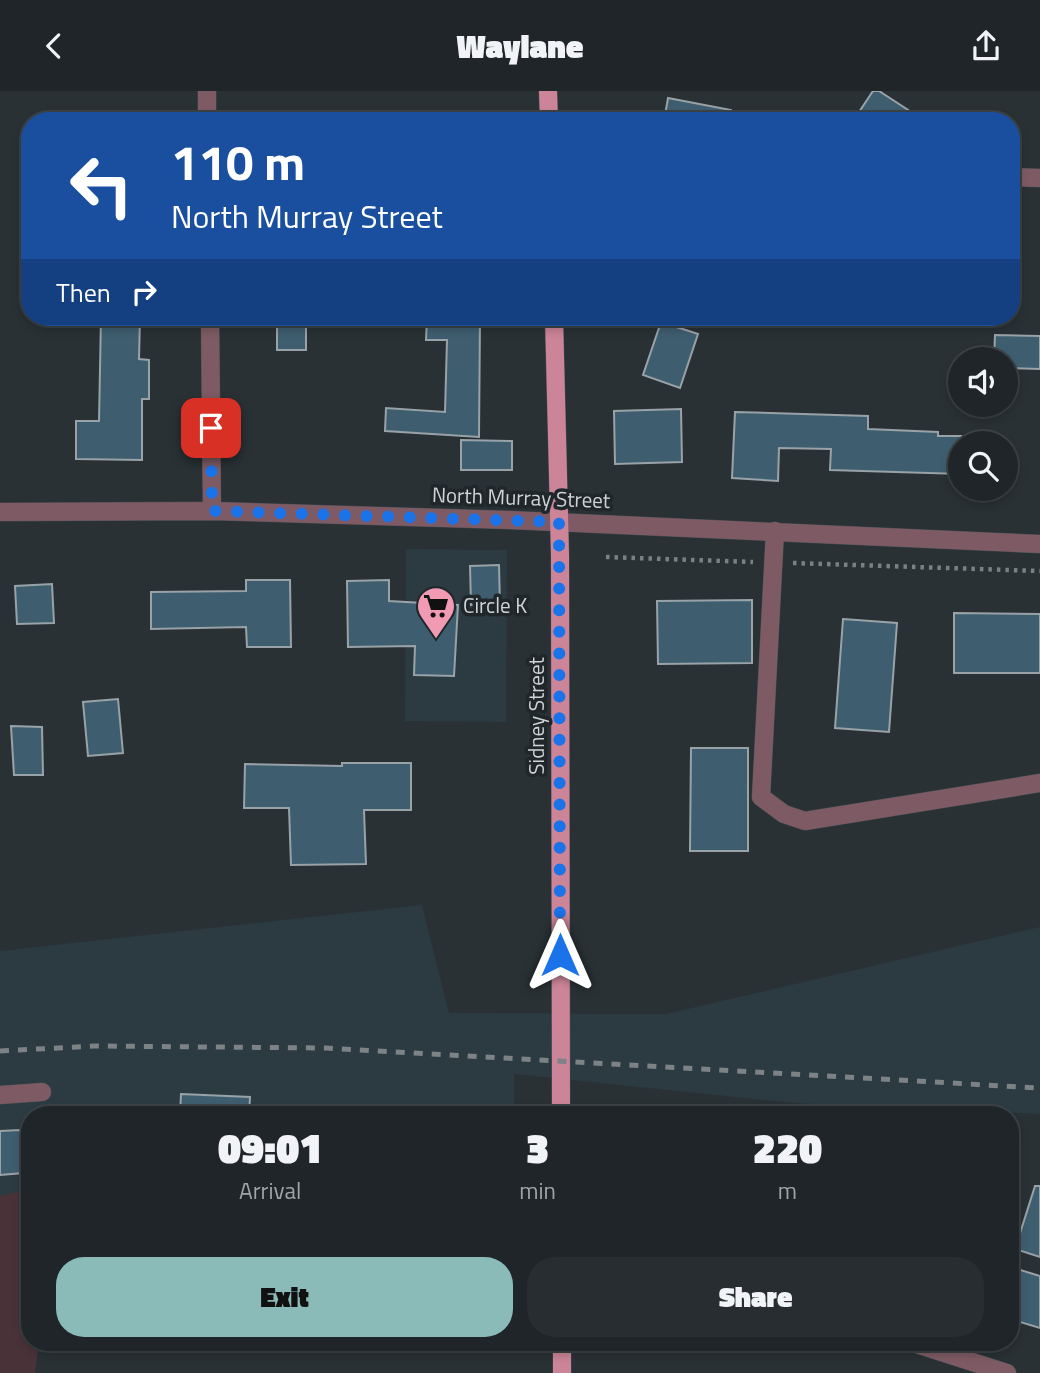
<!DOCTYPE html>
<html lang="en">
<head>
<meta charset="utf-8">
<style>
	:root { --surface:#1f2528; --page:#272d30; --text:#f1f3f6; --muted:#a1a5a8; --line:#3c4245; --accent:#8bbbb9 }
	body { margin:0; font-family:"Titillium Web",sans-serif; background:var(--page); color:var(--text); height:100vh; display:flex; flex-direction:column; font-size:26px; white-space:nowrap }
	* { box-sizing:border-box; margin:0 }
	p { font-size:23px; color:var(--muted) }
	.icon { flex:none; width:38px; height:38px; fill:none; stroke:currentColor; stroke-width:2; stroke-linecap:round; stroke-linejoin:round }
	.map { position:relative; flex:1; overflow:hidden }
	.sheet { position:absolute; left:21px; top:1015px; width:998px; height:245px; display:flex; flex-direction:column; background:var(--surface); border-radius:28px; box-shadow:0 4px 10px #0003,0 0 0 2px var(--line) }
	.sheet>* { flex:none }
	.top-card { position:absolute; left:21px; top:21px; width:999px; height:214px; border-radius:28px; box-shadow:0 4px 10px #0003,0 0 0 2px var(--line); background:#1a4fa0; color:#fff; overflow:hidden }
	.tools { position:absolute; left:948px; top:256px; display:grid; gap:14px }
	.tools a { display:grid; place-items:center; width:70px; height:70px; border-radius:50%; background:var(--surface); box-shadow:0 4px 10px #0003,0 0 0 2px var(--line); font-size:35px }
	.pin { position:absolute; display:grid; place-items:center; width:60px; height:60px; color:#fff; margin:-30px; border-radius:14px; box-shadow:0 4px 10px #0006 }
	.me { position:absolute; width:77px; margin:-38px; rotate:0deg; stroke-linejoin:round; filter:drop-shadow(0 0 5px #0008) }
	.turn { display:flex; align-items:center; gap:24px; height:147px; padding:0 35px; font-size:32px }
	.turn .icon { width:91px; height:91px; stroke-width:2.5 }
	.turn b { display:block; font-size:49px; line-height:60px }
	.then { display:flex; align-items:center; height:66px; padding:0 35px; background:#0003; gap:14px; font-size:26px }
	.eta { display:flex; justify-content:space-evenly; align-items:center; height:119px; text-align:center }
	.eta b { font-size:42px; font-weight:800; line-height:49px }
	.cta { display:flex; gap:14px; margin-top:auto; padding:14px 35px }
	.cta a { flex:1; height:80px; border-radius:28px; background:var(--accent); color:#111; font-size:28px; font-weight:800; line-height:80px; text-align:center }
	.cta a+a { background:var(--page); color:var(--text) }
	header { display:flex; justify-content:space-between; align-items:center; height:91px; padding:0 35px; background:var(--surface); font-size:32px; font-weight:800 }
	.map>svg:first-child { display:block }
	.built { fill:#2c3a42 }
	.green { fill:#4a3239 }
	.building { fill:#3e5e70; stroke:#98a2a7; stroke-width:2 }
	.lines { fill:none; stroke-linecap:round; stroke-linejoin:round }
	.minor-casing { stroke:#474e52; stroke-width:19 }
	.major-casing { stroke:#474e52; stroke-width:19 }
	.path { stroke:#7a8184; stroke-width:4.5; stroke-dasharray:3.5 5; stroke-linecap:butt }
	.minor { stroke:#7e5b64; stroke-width:18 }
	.major { stroke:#cb8498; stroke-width:18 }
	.rail { stroke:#7c8286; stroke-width:5; stroke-dasharray:9 9; stroke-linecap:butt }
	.route { stroke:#1a73e8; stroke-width:12; stroke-dasharray:0 21.6 }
	.labels { text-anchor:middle; stroke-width:7; stroke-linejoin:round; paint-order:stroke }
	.street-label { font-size:21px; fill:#ced3d6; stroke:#1f272b }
	.poi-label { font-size:21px; fill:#ced3d6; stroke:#1f272b; text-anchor:start }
</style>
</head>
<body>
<header><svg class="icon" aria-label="back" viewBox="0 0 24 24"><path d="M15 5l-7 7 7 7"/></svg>Waylane<svg class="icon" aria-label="share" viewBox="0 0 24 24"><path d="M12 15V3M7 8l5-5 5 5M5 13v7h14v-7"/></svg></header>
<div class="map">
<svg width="1040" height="1282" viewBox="0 0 1040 1282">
	<rect width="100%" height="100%" fill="#293135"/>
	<g class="built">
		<polygon points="406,458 507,459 506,631 405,630"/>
		<polygon points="422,814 449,922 666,923 1040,836 1040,1023 793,1012 514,983 514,1024 30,1024 30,1124 0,1127 0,860"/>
	</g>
	<polygon class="green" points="30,1098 30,1251 39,1251 35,1282 0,1282 0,1105"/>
	<g class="building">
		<polygon points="873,0 879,0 925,30 853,30"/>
		<polygon points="668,7 731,19 730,30 664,30"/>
		<polygon points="101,226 140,226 139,268 149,269 149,308 142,308 142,369 76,368 76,330 99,330"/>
		<rect x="277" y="226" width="29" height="33"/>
		<polygon points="427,226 480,226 479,346 385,340 386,317 445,321 447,249 426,249"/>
		<polygon points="661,231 698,243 680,297 643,284"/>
		<polygon points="995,244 1040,245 1040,278 1006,277 1006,268 994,268"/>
		<polygon points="681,318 682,371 615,373 614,320"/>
		<polygon points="735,321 868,325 868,338 938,341 938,345 961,345 961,383 830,379 831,358 779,357 778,390 732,387"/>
		<polygon points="461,349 512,350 512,379 461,379"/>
		<polygon points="499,474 500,514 471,514 470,475"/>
		<polygon points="246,489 290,489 291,556 247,556 246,536 151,538 151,501 246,500"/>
		<polygon points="389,489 389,510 458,514 454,585 414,584 415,555 348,556 347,490"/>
		<polygon points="52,493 54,532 17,533 15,495"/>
		<polygon points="752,509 752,572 658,573 657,510"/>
		<polygon points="954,522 1040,523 1040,582 954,582"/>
		<polygon points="843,528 897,532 889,641 835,637"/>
		<polygon points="118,608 123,662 88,665 83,611"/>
		<polygon points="11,635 42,636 43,684 14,684"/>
		<polygon points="691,657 748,657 748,760 690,760"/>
		<polygon points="342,672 411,672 411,719 364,719 366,773 291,774 289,717 244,717 245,673 342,675"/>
		<polygon points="181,1003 250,1006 249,1024 180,1024"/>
		<polygon points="20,1039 23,1082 0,1084 0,1040"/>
		<polygon points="1035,1095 1040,1095 1040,1166 1015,1158"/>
		<polygon points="1017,1178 1040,1185 1040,1237 1010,1228 1010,1204"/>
	</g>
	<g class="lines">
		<defs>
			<g id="minor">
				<polyline points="207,0 207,30"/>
				<polyline points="1012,86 1040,87"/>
				<polyline points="210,226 212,420"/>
				<polyline points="0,421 212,420 510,429 1040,453"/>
				<polyline points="775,440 761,706 784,723 805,730 1040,692"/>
				<polyline points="0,1004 42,1001"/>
				<polyline points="910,1251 1007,1282"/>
			</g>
			<g id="major">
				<polyline points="548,0 549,30"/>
				<polyline points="554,226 560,464 561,1024"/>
				<polyline points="562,1251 562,1282"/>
			</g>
		</defs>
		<use href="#minor" class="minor-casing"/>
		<use href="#major" class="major-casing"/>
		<g class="path">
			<polyline points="606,466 753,471"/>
			<polyline points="793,472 1040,480"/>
		</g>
		<use href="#minor" class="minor"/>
		<use href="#major" class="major"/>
		<polyline class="rail" points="0,960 95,955 326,957 1040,997"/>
	</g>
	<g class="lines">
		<polyline class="route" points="211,337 212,420 559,431 560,864"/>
	</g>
	<defs>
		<symbol id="supermarket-pin" viewBox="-11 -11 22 30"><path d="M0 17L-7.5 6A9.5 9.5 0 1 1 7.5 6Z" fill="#f19ab3" stroke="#1f272b"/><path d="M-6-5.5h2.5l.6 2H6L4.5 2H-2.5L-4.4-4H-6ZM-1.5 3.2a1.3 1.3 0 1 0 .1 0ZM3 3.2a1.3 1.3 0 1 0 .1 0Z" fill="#111"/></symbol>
	</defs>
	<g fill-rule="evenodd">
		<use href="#supermarket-pin" x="414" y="493" width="44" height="60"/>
	</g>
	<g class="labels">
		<g class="street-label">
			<text transform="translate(521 407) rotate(2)" y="7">North Murray Street</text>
			<text transform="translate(537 625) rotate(-90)" y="7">Sidney Street</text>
		</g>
		<g class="poi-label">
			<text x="463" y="522">Circle K</text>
		</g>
	</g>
</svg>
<div class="tools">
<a><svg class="icon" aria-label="sound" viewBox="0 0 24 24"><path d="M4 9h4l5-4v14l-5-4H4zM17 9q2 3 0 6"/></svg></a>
<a><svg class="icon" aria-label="search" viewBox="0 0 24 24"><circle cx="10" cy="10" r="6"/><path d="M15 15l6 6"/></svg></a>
</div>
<div class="pin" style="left:211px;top:337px;background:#d93025"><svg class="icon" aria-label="arrive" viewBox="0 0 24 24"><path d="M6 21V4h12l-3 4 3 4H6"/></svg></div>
<svg class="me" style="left:560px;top:864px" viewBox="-20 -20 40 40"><path d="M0-17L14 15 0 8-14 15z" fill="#1a73e8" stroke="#fff" stroke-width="4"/></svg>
<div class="top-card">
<div class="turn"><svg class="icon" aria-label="left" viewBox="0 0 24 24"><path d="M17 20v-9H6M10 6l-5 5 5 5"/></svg><div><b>110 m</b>North Murray Street</div></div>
<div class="then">Then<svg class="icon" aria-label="right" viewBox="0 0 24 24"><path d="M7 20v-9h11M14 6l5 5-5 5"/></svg></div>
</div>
<section class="sheet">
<div class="eta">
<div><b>09:01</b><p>Arrival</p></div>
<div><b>3</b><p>min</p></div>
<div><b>220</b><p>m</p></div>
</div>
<div class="cta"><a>Exit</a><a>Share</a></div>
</section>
</div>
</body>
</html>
